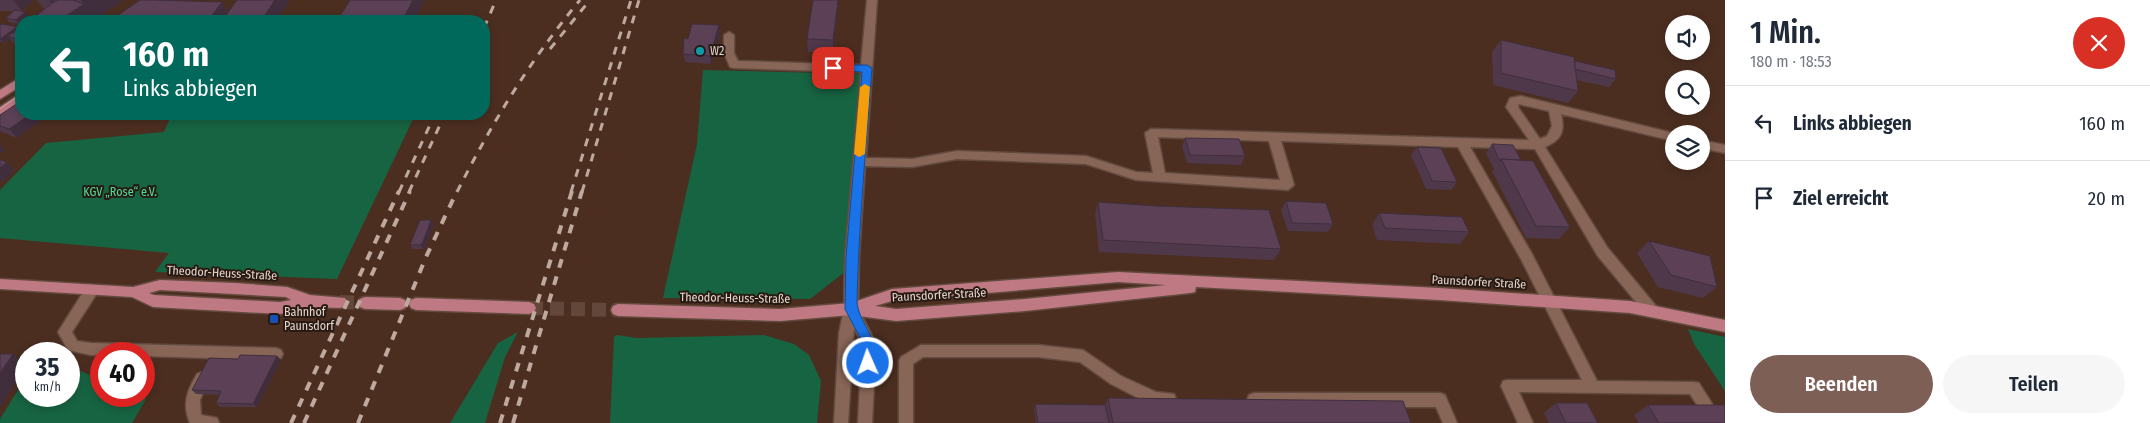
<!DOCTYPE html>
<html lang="de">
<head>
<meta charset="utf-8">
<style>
	:root { --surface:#fff; --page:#f6f6f7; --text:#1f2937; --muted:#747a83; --line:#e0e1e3; --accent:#7d5f56 }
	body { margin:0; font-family:"Fira Sans Condensed",sans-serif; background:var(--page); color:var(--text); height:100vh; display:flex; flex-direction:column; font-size:19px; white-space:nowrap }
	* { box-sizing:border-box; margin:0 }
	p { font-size:16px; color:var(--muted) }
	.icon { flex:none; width:28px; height:28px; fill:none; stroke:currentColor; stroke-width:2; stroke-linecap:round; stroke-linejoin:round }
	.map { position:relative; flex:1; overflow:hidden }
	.drawer { display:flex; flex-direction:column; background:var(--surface); width:425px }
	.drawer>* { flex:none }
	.guide { position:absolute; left:15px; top:15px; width:475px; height:105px; border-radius:20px; box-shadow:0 2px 8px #0003; background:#00695c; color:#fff; overflow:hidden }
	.controls { position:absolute; left:1665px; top:15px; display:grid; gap:10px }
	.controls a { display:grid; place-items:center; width:45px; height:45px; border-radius:50%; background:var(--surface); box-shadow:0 2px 8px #0003; font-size:25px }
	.speed { position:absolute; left:15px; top:342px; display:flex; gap:10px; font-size:25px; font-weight:700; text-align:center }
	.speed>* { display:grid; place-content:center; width:65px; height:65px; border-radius:50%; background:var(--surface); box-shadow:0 2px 8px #0003; line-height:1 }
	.speed small { font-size:12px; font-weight:400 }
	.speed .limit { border:8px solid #d22; background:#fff; color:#111 }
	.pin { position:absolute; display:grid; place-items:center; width:42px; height:42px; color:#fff; margin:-21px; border-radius:10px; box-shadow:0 2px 8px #0006 }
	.me { position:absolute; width:55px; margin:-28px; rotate:358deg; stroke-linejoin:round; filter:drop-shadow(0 0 4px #0008) }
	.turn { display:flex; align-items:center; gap:18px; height:105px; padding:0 25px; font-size:22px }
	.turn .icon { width:65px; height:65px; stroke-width:2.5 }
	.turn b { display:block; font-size:35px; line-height:42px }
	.round { display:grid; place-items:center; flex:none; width:52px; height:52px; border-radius:26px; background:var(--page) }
	.overview { display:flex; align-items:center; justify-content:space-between; height:85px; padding:0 25px }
	h1 { font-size:30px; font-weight:600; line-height:38px }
	.primary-button { display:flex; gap:10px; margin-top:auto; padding:10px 25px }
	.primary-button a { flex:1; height:58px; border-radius:30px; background:var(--accent); color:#fff; font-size:20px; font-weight:600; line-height:58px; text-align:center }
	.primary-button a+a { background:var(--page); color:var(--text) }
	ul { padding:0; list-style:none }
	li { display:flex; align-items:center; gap:15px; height:75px; padding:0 25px; border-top:1px solid var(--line) }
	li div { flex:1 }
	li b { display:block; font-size:19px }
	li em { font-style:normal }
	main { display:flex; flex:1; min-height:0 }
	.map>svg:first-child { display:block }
	.green { fill:#176442 }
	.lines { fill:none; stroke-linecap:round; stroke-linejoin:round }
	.major-tunnel { stroke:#62473a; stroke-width:14; stroke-dasharray:14 7; stroke-linecap:butt }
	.minor-casing { stroke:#634a3e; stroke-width:3 }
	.major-casing { stroke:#634a3e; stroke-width:3 }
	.minor { fill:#886657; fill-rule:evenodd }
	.major { fill:#be7983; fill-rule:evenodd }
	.tram { stroke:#bfa99f; stroke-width:1 }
	.rail-far1 { stroke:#bfa99f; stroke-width:3; stroke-dasharray:8 8; stroke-linecap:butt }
	.rail { stroke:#bfa99f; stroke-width:4; stroke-dasharray:9 9; stroke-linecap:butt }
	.wall { fill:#4f384a }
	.shaded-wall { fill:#402e3c }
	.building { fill:#5c4156; stroke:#402e3c }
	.route { fill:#1a73e8; stroke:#114b97 }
	.slow { fill:#f59e0b }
	.culture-dot { fill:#0f9aa8; stroke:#271a13; stroke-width:2 }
	.transit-dot { fill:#1a4fb4; stroke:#271a13; stroke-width:2 }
	.labels { text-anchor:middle; stroke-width:4; stroke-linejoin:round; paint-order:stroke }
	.poi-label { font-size:12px; fill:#e7d4cb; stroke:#271a13; text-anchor:start }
	.park-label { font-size:12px; fill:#52dc9a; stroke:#271a13 }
	.street-label { font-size:12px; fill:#e7d4cb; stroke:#271a13 }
</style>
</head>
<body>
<main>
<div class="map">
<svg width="1725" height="423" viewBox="0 0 1725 423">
	<rect width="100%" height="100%" fill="#4b2e20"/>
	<g class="green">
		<polygon points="703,70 862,74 846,271 810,299 663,298 697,144"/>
		<polygon points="172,114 383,114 415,115 337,279 155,272 169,253 0,238 0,190 46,143 164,132"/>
		<polygon points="1688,329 1725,337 1725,391 1694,344"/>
		<polygon points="518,332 505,357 485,423 450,423 498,343"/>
		<polygon points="617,335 637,338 764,335 794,344 809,355 821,381 817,423 610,423 614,337"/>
		<polygon points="69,366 101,380 101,396 140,396 146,399 132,423 0,423 0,419 26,377 26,396 69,396"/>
	</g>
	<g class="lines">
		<g class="major-tunnel">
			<polyline points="340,302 365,303"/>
			<polyline points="529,308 618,310"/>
		</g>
		<defs>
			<g id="minor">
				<path d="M867,0H877L866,158L912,159L957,151L1086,156L1136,172L1153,173L1145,133L1151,129L1529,140L1506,107L1510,98L1521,96L1677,134H1674V141L1561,114C1565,131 1562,140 1545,147L1607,247L1656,306L1658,310L1656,314L1651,316L1646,314L1597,255L1535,149L1470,147L1532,254L1597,381L1694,382L1699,383L1724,423H1709L1690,394L1519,392L1533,423H1518L1501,386L1503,381L1508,380H1582L1522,261L1458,147L1281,141L1294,185L1288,190L1136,180L1086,164L957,159L912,167L865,166L859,257L858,309L876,343L872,423H858L862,343L854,328L848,423H834L839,333L844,309L845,257L861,72L734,68L730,67L724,53V35L729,32L734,35V53L738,61L861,65ZM1519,104L1549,111L1552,126L1547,136L1540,139L1518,107ZM1158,137L1269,141L1280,180L1165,173Z"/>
				<polygon points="1701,140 1725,145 1725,153 1701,148"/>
				<polygon points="92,285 97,286 99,290 72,332 77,341 91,343 276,348 281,350 283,354 281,358 276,360 144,356 144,354 91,355 68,350 58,332 87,286"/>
				<polygon points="921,345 1038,345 1083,350 1121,376 1156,392 1174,394 1176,399 1174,404 1169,406 1150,404 1111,384 1080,362 1038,357 923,357 913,364 913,423 899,423 899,361 901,357"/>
				<path d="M202,372L207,374L209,378L200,400L201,415L217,418L219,423H190C182,404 187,391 197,374Z"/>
				<polygon points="1254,393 1440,393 1445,395 1457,423 1443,423 1436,407 1254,407 1249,405 1247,400 1249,395"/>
			</g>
			<g id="major">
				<polygon points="21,77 21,86 0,99 0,90"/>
				<polygon points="21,93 21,103 0,117 0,107"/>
				<path d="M1118,272L1439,288L1630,301L1725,320V332L1630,313L1439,300L1196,287L1195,292L1190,293L1025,311L896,321L851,315L780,321L618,316L613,314L611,310L613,306L618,304L780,309L851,303L892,289ZM1118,282L1166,285L1025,299L896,309L875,306L892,301Z"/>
				<path d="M0,279L133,287L160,280L235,283L287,287L310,295L345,298L347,302L345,306L340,308L309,307L280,314L153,307L132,297L0,289ZM160,290L286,297L291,300L280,302L154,295L149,293Z"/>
				<polygon points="365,297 400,298 405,300 407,304 405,308 400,310 365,309 360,307 358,303 360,299"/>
				<polygon points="416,298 529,302 534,304 536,308 534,312 529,314 416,310 411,308 409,304 411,300"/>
			</g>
		</defs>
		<use href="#minor" class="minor-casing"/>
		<use href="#major" class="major-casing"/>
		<use href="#minor" class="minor"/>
		<use href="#major" class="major"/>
		<polyline class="tram" points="0,109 21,94"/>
		<g class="rail-far1">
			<polyline points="484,28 496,0"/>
			<polyline points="550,49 590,0"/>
			<polyline points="399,192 435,114"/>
			<polyline points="409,192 445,114"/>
			<path d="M457,192C493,121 529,62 580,0"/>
			<polyline points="571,192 631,0"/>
			<polyline points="582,192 639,0"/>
		</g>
		<g class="rail">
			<polyline points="291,423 399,191"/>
			<polyline points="304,423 410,191"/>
			<polyline points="358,423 426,257 457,191"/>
			<polyline points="500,423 572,191"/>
			<polyline points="513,423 582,191"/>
		</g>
	</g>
	<g class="wall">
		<polygon points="0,0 33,0 22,11 20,11 29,17 19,24 9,22 6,18 14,11 0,11"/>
		<polygon points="37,0 123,0 93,21 34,19 33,18 44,9"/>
		<polygon points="237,0 290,0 276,21 117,21 114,18 222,2 228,12"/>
		<polygon points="813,0 839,0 833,53 808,52 807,39"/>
		<polygon points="0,25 19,29 21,28 21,51 10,39 4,43 0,41"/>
		<polygon points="720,34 711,64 685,62 683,54 688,39"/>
		<polygon points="1501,40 1575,61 1616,79 1609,87 1576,80 1578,91 1568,103 1493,85 1492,52"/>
		<polygon points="64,114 112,114 109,118 67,117"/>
		<polygon points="0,115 44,118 17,138 0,131"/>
		<polygon points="1185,138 1245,156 1241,165 1187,163 1182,146"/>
		<polygon points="1492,144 1521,160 1570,227 1559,239 1526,238 1492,171 1494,169 1486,153"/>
		<polygon points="1417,147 1457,182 1451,190 1426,189 1411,155"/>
		<polygon points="1286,201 1333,224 1328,232 1288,231 1281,210"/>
		<polygon points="1098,202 1281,249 1274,260 1099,252 1095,214"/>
		<polygon points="1379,213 1469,232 1460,244 1377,240 1372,225"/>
		<polygon points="431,220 434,224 426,246 423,249 413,249 410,245"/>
		<polygon points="1649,241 1717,287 1703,298 1658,287 1637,253"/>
		<polygon points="277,356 281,360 257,407 220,407 216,403 220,395 196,394 192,390 238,359"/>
		<polygon points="1108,398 1411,423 1036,423 1034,408 1035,404 1105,405"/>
		<polygon points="1556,403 1598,423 1549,423 1544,413"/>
		<polygon points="1648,405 1725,423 1639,423 1634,415"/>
	</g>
	<g class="shaded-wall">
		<polygon points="13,0 33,0 22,11"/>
		<polygon points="49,0 53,0 61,9 59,12"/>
		<polygon points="81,0 123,0 93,21 58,21 84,4"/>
		<polygon points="275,0 290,0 276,21 261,21"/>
		<polygon points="413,0 425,0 414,21 402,21"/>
		<polygon points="838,0 839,0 833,53 833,40"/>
		<polygon points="222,2 229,15 225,21 208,21"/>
		<polygon points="25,12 29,17 23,21 21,21 21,23 19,24 16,20"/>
		<polygon points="719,25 720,34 711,64 710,56"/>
		<polygon points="17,27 21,31 8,36 10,39 4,43 0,39"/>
		<polygon points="31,114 40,114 44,118 17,138 9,129"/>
		<polygon points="106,114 112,114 109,118"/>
		<polygon points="0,144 5,150 0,154"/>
		<polygon points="7,162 15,170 2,182 0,180 0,168"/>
		<polygon points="431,220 434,224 426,246 423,249 420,245"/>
		<polygon points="13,354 26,364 26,365 0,408 0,373"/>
		<polygon points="277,356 281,360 257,407 253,404"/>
	</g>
	<g class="building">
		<polygon points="58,0 72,0 84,4 58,21 31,21 35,19 33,18 54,2"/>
		<polygon points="140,0 153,0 222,2 208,21 114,18"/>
		<polygon points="237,0 275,0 261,21 222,21"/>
		<polygon points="350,0 413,0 402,21 337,21"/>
		<polygon points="813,0 838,0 833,40 807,39"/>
		<polygon points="15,10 25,12 16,20 6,18"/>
		<polygon points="2,24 17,27 0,39 0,25"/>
		<polygon points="692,24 719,25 710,56 683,54 684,38 688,39"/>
		<polygon points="21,28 21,41 8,36"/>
		<polygon points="1501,40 1574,57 1578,91 1501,73"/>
		<polygon points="1575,61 1615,70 1616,79 1575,69"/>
		<polygon points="18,103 21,104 21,114 31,114 9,129 0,126 0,115"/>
		<polygon points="1185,138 1239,139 1245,156 1190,155"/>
		<polygon points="1492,144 1513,145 1521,160 1501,159 1500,161"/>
		<polygon points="1417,147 1441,148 1457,182 1432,181"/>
		<polygon points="1501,159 1533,161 1570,227 1536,226"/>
		<polygon points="0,160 7,162 0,168"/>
		<polygon points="1286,201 1326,203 1333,224 1292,223"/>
		<polygon points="1098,202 1156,206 1269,210 1281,249 1103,240"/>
		<polygon points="1379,213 1462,217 1469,232 1385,228"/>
		<polygon points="420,220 431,220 423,242 420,245 410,245 411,242"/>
		<polygon points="1649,241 1710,256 1717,287 1671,275"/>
		<polygon points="0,354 13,354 0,373"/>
		<polygon points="240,355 277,356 253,404 216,403 221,391 192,390 209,358 238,359"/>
		<polygon points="1108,398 1403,401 1411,423 1113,423"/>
		<polygon points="1556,403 1587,403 1598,423 1566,423"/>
		<polygon points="1035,404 1105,405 1109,423 1038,423"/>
		<polygon points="1648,405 1725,405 1725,423 1659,423"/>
	</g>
	<path class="route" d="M833,65H867L872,68C866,145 859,223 857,300C857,324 885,342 872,367H863L861,363L863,343L845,309L846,257L862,72L829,70L828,68Z"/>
	<polygon class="slow" points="865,84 870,87 865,154 859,157 854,154 860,87"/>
	<circle class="culture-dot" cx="700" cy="51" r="5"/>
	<rect class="transit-dot" x="269" y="314" width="10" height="10" rx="2.5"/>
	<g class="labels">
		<g class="poi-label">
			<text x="710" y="55">W2</text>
			<text x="284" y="316">Bahnhof<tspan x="284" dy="14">Paunsdorf</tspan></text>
		</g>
		<g class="park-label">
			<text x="120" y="196">KGV „Rose“ e.V.</text>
		</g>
		<g class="street-label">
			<text transform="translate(222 273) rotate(3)" y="4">Theodor-Heuss-Straße</text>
			<text transform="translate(1479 282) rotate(3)" y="4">Paunsdorfer Straße</text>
			<text transform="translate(939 295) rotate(-3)" y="4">Paunsdorfer Straße</text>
			<text transform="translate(735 298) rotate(1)" y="4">Theodor-Heuss-Straße</text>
		</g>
	</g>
</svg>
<div class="controls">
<a><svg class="icon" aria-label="sound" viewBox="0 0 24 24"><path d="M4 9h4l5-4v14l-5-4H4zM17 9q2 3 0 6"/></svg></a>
<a><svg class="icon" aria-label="search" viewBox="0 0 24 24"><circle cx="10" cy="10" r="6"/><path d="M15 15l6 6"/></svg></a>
<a><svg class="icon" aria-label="layers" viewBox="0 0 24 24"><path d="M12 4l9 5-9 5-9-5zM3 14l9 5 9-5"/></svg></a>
</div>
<div class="speed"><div>35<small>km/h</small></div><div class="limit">40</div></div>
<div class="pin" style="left:833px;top:68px;background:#d93025"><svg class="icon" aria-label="arrive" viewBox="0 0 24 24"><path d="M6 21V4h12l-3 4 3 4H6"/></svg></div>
<svg class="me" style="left:868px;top:363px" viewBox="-20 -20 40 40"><circle r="17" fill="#1a73e8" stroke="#fff" stroke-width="3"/><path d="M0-11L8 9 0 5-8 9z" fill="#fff"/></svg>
<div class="guide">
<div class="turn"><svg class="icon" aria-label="left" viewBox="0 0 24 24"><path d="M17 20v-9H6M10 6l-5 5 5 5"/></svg><div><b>160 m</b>Links abbiegen</div></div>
</div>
</div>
<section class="drawer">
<div class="overview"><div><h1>1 Min.</h1><p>180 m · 18:53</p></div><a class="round" style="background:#d93025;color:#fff"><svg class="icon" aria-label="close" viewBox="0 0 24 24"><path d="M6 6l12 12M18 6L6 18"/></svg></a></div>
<ul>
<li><svg class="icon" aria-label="left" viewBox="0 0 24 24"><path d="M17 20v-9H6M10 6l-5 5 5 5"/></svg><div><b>Links abbiegen</b></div><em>160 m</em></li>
<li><svg class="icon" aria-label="arrive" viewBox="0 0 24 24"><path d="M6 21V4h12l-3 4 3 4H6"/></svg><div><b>Ziel erreicht</b></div><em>20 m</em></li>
</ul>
<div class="primary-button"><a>Beenden</a><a>Teilen</a></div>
</section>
</main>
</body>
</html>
